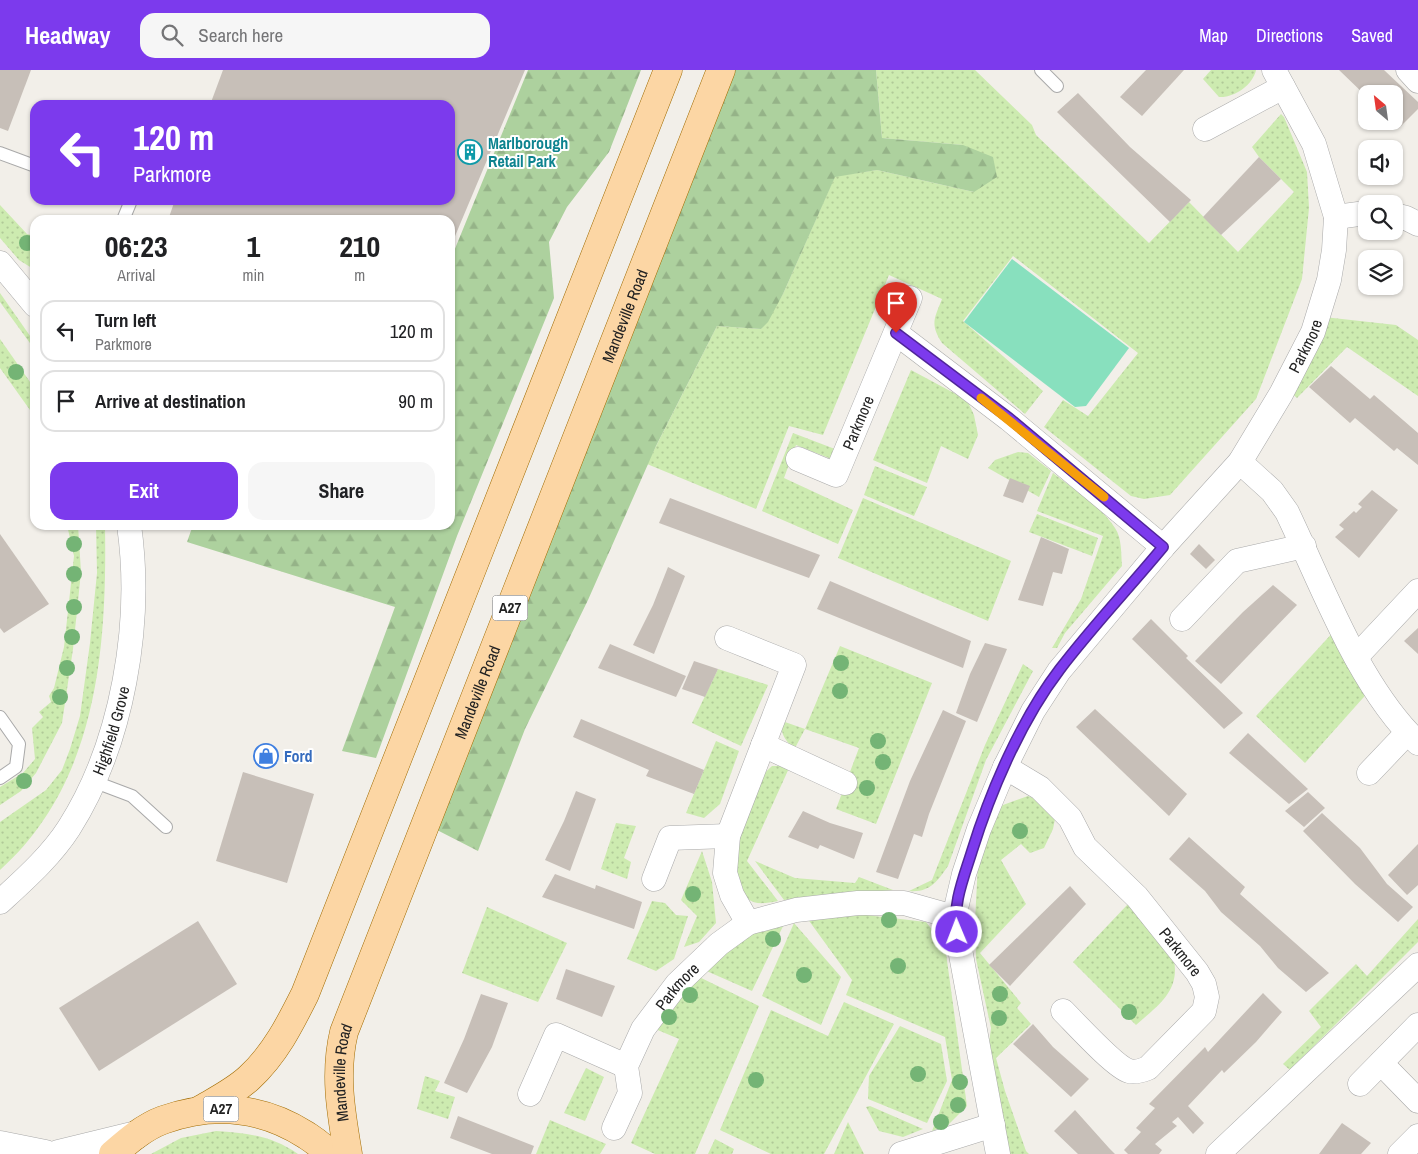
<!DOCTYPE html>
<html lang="en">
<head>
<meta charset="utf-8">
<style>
	:root { --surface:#fff; --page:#f6f6f6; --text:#202124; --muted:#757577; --line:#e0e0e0; --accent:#7c3aed }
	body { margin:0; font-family:"Archivo Narrow",sans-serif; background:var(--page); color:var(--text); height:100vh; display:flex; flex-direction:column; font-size:19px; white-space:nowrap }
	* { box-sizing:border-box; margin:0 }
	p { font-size:16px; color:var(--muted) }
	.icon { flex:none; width:28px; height:28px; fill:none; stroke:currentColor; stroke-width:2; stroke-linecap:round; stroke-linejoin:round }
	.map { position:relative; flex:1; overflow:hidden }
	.panel { position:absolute; left:30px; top:145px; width:425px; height:315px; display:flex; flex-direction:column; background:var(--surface); border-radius:15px; box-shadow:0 1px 4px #0004 }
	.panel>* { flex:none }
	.banner { position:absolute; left:30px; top:30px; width:425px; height:105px; border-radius:15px; box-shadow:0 1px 4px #0004; background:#7c3aed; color:#fff; overflow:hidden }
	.needle { width:32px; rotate:331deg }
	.buttons { position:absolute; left:1358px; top:15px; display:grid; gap:10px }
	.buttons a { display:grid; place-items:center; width:45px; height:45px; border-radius:10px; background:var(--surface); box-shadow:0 1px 4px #0004; font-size:25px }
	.pin { position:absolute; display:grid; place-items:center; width:42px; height:42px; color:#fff; margin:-51px -21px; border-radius:50% 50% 50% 0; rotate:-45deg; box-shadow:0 0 5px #0007 }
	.pin .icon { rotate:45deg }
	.me { position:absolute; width:55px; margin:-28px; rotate:359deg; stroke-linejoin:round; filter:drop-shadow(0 0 4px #0008) }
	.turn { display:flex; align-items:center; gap:18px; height:105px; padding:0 20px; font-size:22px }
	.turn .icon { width:65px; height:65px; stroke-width:2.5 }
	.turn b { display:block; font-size:35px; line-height:42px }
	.eta { display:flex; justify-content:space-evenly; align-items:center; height:85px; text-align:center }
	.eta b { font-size:30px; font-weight:800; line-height:35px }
	.action { display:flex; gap:10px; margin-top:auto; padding:10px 20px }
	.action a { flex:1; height:58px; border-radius:15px; background:var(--accent); color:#fff; font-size:20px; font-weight:800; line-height:58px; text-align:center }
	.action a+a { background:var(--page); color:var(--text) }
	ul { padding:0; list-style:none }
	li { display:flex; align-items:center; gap:15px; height:62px; margin:0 10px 8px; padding:0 10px; border:2px solid var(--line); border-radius:15px }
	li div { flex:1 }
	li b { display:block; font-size:19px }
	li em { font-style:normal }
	header { display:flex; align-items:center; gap:30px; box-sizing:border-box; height:70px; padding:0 25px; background:var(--accent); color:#fff }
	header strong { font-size:24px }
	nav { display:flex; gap:28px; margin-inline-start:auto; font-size:18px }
	.search { width:350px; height:45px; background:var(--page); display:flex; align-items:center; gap:12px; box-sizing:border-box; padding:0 18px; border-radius:15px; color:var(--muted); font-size:19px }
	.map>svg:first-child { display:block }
	.grass { fill:url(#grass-dots) }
	.forest { fill:url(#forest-firs) }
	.pitch { fill:#88e0be }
	.building { fill:#c7bfb8 }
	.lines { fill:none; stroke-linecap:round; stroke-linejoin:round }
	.service-casing { stroke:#a9a9a9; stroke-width:14 }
	.minor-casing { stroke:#a9a9a9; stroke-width:25 }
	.tertiary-casing { stroke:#a9a9a9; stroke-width:29 }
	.primary-casing { stroke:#a06b00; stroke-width:29 }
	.service { stroke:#fff; stroke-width:12 }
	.minor { stroke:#fff; stroke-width:24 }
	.tertiary { stroke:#fff; stroke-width:28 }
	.primary { stroke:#fcd6a4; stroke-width:28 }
	.tree { fill:#74b475 }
	.route-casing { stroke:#51269a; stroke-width:12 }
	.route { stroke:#7c3aed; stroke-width:9 }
	.slow { stroke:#f59e0b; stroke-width:9 }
	.labels { text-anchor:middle; stroke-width:4; stroke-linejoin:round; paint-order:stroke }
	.shield { fill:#fff; stroke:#646464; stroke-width:1 }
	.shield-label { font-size:15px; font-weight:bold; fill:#222 }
	.culture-label { font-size:16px; font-weight:bold; fill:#0d838f; stroke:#fff; text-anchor:start }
	.street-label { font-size:16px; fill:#222; stroke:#fff }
	.shop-label { font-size:16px; font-weight:bold; fill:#366cbe; stroke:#fff; text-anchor:start }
</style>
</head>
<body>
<header>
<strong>Headway</strong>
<div class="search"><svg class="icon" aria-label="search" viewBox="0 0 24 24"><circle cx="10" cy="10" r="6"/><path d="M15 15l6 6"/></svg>Search here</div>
<nav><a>Map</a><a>Directions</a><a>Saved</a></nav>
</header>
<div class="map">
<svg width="1418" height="1084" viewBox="0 0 1418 1084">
	<defs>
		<pattern id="grass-dots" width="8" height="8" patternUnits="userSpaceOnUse" patternTransform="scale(1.25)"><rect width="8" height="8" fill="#cdebb0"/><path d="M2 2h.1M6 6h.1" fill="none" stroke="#b0c997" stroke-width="1.8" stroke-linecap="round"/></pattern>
		<pattern id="forest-firs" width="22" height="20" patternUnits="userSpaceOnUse" patternTransform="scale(1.25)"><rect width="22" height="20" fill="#add19e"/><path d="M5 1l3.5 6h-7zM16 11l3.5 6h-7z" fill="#95b388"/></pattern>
	</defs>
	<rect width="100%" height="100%" fill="#f2efe9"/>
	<g class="grass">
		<path d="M876,0H975L1032,55L1036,65L1149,173L1189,132L1238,182L1294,122L1259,87L1252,77L1281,44L1284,47L1307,102L1309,138L1302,209L1256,329L1170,425L1144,429L1131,426L1044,357L1063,330L1088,346L1138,283L1013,186L963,251L1043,321L1025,344L942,273C930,254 934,249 942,229L889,205L823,365L789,356L756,439L647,394L717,256L761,259L783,224L835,106L877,100L974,122L963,75L882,68Z"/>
		<path d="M1211,0H1256C1253,15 1234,28 1219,27L1203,9Z"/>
		<polygon points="0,135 27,164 35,166 35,200 19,190 0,168"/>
		<polygon points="0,223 35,273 35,280 0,232"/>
		<polygon points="1324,247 1396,255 1418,270 1418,326 1347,277 1297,328 1290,322"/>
		<polygon points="0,269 35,319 35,347 0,298"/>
		<polygon points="911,300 967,330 974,345 978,365 968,389 941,376 927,413 873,390"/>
		<polygon points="793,363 848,384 844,394 796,375 784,408 853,440 838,474 762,441"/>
		<polygon points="1018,382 1028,383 1051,401 1039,427 988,398 995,390"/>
		<polygon points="875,396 927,417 914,446 864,425"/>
		<path d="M1053,403C1072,418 1103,438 1115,458C1122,468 1121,484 1122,496L1065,563L1057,578H1052L1081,529L1103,466L1037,441Z"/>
		<polygon points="863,428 1011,491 988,551 838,488"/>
		<polygon points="1037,444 1098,468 1092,486 1029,462"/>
		<polygon points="67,455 78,455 81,502 73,579 62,653 36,703 21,721 0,735 0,717 23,703 35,689 32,658 43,647 39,642 51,632 49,626 54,618 64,577 74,486"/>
		<path d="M96,455H105C107,578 98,712 0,800V752L46,720L62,700L70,679L80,646L90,573L97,503Z"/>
		<polygon points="1337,558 1371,619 1305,693 1256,646"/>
		<path d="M840,576L932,613L876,754L836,739L859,678L805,659L795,678C785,672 780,663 782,651L805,659Z"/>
		<path d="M1023,594L1033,601L986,690L948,796C937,812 929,823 909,821L932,810L985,675Z"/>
		<polygon points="718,599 768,615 741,676 692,653"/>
		<polygon points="716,671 739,681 720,734 704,748 686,743"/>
		<path d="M772,696H790L747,791L778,831C754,836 749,833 734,815C737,774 739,725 772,696Z"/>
		<polygon points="1028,726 1040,731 1055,749 1053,759 1044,778 1030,783 1021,774 1001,790 1026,834 980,883 1021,933 1017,938 1031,954 996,988 1005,1021 1026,1081 1029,1084 1010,1084 994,1013 989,973 991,958 976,889 975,851 979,774 991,745 1003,735"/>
		<polygon points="616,753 636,756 624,788 631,792 627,809 601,799"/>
		<polygon points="702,781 712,812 716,853 699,872 684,877 697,846 681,830"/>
		<polygon points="755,791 795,808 855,813 859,807 893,820 784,830"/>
		<polygon points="652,831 665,833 676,845 688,846 674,889 656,901 627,889"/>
		<path d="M1128,834L1174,890C1180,922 1157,936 1136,955L1073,892Z"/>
		<polygon points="487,837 567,873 538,932 462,903"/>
		<polygon points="866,845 926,852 945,876 967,1036 948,1055 932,1061 952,1010 945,967 846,925 852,910 807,848"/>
		<polygon points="1418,849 1418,872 1290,1000 1283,994 1321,957 1309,941 1356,894 1367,906"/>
		<polygon points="785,852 752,921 702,899 744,865"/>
		<polygon points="794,853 841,907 821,955 762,926"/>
		<polygon points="695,905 759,936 695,1084 655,1084 631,1073 679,969 653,958"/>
		<polygon points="844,932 894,954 824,1084 771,1084 720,1060 771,940 828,966"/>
		<polygon points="900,956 941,974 947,1011 927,1053 868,1029 869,1006"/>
		<polygon points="586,998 604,1007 585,1051 564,1043"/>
		<polygon points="425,1006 440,1011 435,1021 455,1027 448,1049 417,1039"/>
		<polygon points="870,1036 923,1059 903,1067 879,1061 866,1037"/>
		<polygon points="550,1050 606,1074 600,1084 536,1084"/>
		<polygon points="848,1052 864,1084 834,1084"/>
		<path d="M216,1061C248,1063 272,1066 298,1084H151L181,1068Z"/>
		<polygon points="715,1069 734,1079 732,1084 708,1084"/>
	</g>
	<g class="forest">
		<polygon points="528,0 641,0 609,82 567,137 549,172 554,228 457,466 376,688 342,681 395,537 187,472 193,455 327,455 343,457 346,455 450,455 450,191"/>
		<polygon points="733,0 876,0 882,68 963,75 993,87 997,107 974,122 877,100 835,107 783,224 768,252 761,259 717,256 656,376 588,530 525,659 478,781 437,760"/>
	</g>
	<polygon class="pitch" points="1012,189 1129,278 1086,336 1075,337 964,252"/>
	<g class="building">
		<polygon points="0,0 31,0 8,61 0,58"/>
		<polygon points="223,0 525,0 450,178 450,150 168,150 175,130 450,130 450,35 210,35"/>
		<polygon points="1146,0 1184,0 1142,46 1120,27"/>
		<polygon points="1339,0 1384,0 1418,32 1418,39 1399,58 1394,52 1394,24 1366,24 1366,26"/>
		<polygon points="1078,23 1130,77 1191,130 1170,152 1057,42"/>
		<polygon points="1259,87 1281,109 1221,165 1203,147"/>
		<polygon points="1331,296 1370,329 1374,325 1418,363 1418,395 1397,378 1394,381 1355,348 1350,353 1309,317"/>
		<polygon points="1010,408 1030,416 1023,433 1003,426"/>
		<polygon points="1372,420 1398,440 1359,488 1335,467 1344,459 1339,455 1354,441 1356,443 1362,437 1358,434"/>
		<polygon points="670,428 820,485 809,508 659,453"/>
		<polygon points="0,464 49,534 4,563 0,558"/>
		<polygon points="1041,467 1069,479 1062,504 1053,502 1043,536 1018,530"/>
		<polygon points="1199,474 1215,490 1206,499 1190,484"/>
		<polygon points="668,497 685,506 654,584 633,575 653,535"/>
		<polygon points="830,511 971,571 963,598 817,539"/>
		<polygon points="1273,515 1297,535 1221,614 1195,591 1243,542"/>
		<polygon points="1151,549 1188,586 1186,588 1243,643 1224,659 1132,569"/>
		<polygon points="1418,558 1418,584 1404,571"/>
		<polygon points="985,573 1007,579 977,652 956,643 970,604"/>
		<polygon points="610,574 686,606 676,627 598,598"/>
		<polygon points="694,591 718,599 705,627 682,619"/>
		<polygon points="1095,639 1187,724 1169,746 1076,657"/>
		<polygon points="943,640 966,651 929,744 922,767 914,764 898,809 876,802 910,711"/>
		<polygon points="581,649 704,700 694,724 646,706 649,700 573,667"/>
		<polygon points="1248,663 1308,719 1289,734 1229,683"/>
		<polygon points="243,702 314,724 287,813 216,791"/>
		<polygon points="576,721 596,729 570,801 545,790 564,751"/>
		<polygon points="1308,722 1325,738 1304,757 1285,741"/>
		<polygon points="803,741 830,753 863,763 854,789 820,775 818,779 788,767"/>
		<polygon points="1322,743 1360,778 1387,814 1413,837 1398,852 1355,814 1303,761"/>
		<polygon points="1189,767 1245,817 1240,824 1329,903 1306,922 1278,898 1260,876 1221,842 1205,821 1169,789"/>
		<polygon points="1418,774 1418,815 1407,825 1388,805"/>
		<polygon points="555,804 595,819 596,815 642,832 634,859 542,827"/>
		<polygon points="1070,816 1086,834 1010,916 989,895"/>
		<polygon points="198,851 237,914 99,1001 59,938"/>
		<polygon points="566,899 615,916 602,947 556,929"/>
		<polygon points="1263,923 1282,942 1256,972 1224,1003 1222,1000 1188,1036 1204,1053 1193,1064 1178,1047 1172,1052 1177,1056 1155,1074 1162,1080 1159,1084 1128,1084 1124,1080 1141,1062 1136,1058 1155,1038 1149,1034 1205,977 1208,982"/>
		<polygon points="481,924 508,933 492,977 467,1023 444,1013 464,969"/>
		<polygon points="1033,954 1053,977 1089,1009 1071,1027 1013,974"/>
		<polygon points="1075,1040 1109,1078 1115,1084 1078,1084 1054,1061"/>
		<polygon points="458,1046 534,1076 531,1084 492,1084 450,1068"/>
		<polygon points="1342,1053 1371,1073 1361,1084 1319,1084"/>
	</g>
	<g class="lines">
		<defs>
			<g id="service">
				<polyline points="1041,0 1057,16"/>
				<polyline points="0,83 35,96"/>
				<polyline points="123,150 130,133"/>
				<polyline points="0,647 19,674 16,697 0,708"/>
				<polyline points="95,712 132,726 166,757"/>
			</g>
			<g id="minor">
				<polyline points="1408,0 1418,11"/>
				<polyline points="1205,59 1283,17"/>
				<polyline points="1394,145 1406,148 1418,154"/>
				<polyline points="1336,147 1366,143"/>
				<polyline points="0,193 35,235"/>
				<polyline points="896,263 1009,349 1163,477"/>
				<path id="s1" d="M798,389L836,405L910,228"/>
				<path d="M1240,392L1272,421L1287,442C1323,517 1358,615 1418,673"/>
				<polyline points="1182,549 1237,491 1304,476"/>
				<polyline points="727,568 794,595 728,766 725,803 732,825 748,853"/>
				<polyline points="1356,587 1418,521"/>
				<polyline points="763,675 845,713"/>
				<path id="s2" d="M1005,697L1040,718L1070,748L1085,777L1137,827L1197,902L1204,914L1207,927L1204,941L1148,998C1143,1000 1135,1003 1129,1001C1115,997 1076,954 1063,941"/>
				<polyline points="1369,703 1407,663"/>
				<polyline points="654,809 670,768 728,766"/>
				<path id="s3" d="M0,832C25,809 51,786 69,758C123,673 143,553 129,455"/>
				<polyline points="1381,993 1418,1031"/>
				<polyline points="1360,1014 1418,955"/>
				<polyline points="530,1024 556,965 626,996"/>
				<path id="s4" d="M614,1058L630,1023L626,996L643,959L677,914L719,874L748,853L796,840L858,833H904L954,847"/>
				<polyline points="901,1084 993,1055"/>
				<path id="s5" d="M998,1084L954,847L964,804L979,759L1005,697L1033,641L1059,601L1163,477L1240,392L1281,324L1313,262L1329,210L1334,180L1336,147L1314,74L1274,0"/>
				<polyline points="1218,1084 1418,895"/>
				<polyline points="1400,1084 1418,1066"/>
			</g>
			<g id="tertiary">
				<polyline points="0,1075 45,1084"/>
				<polyline points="58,1084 136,1065"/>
			</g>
			<g id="primary">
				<path d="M200,1040C217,1030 235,1021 249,1008C275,984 290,954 305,924L668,0"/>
				<path d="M113,1084C128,1071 144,1057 163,1050C213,1032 262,1037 306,1065C315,1071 323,1076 329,1084"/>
				<path id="s6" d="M348,1084C341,1042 334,1004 344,962L721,0"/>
			</g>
		</defs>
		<use href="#service" class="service-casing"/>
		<use href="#minor" class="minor-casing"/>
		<use href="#tertiary" class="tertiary-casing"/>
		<use href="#primary" class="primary-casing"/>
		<use href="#service" class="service"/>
		<use href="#minor" class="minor"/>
		<use href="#tertiary" class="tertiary"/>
		<use href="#primary" class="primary"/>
	</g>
	<g class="tree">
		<circle cx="27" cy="173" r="8"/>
		<circle cx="16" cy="302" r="8"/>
		<circle cx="74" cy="474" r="8"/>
		<circle cx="74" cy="504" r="8"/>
		<circle cx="74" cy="537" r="8"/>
		<circle cx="72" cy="567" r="8"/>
		<circle cx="841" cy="593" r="8"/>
		<circle cx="67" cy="598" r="8"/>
		<circle cx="840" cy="621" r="8"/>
		<circle cx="60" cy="627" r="8"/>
		<circle cx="878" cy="671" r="8"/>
		<circle cx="883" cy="692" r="8"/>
		<circle cx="24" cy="711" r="8"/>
		<circle cx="867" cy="718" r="8"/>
		<circle cx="1020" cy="761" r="8"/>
		<circle cx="693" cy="824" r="8"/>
		<circle cx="889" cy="850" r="8"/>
		<circle cx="773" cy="869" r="8"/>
		<circle cx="898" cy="896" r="8"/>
		<circle cx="804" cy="905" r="8"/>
		<circle cx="1000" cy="924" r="8"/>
		<circle cx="690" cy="925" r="8"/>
		<circle cx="1129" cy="942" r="8"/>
		<circle cx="669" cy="947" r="8"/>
		<circle cx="999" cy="948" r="8"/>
		<circle cx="918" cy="1004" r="8"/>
		<circle cx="756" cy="1010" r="8"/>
		<circle cx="960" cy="1012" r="8"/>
		<circle cx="958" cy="1035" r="8"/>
		<circle cx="941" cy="1052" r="8"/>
	</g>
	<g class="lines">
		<defs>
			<path id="route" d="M896,263L1009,348L1163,477C1129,518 1092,557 1060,599C1021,650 991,720 972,781C964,807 952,835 957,862"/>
		</defs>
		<use href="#route" class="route-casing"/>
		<use href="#route" class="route"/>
		<polyline class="slow" points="981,328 1104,427"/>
	</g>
	<defs>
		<symbol id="building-ring" viewBox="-11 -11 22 22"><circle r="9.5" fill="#fff" stroke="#0f9aa8" stroke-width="1.5"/><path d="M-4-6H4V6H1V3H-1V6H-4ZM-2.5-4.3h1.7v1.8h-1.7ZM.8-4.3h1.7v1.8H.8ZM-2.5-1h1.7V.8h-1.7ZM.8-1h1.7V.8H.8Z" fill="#0f9aa8"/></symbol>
		<symbol id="shop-ring" viewBox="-11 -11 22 22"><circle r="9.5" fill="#fff" stroke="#3f7fe0" stroke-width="1.5"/><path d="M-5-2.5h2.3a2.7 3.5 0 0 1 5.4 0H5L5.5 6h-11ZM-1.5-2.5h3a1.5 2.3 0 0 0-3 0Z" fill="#3f7fe0"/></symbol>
	</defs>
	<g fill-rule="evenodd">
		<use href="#building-ring" x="456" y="68" width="28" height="28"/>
		<use href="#shop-ring" x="252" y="672" width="28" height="28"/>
	</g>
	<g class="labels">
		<g class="shield">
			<rect x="492.5" y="525.5" width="35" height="25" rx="4"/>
			<rect x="203.5" y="1026.5" width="35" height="25" rx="4"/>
		</g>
		<g class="shield-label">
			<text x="510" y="543">A27</text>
			<text x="221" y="1044">A27</text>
		</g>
		<g class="culture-label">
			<text x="488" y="79">Marlborough<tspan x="488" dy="18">Retail Park</tspan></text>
		</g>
		<g class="street-label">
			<text dy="6" stroke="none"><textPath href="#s6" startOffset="892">Mandeville Road</textPath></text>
			<text dy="6" stroke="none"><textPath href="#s5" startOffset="920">Parkmore</textPath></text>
			<text dy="6" stroke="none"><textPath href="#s1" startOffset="98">Parkmore</textPath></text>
			<text dy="6" stroke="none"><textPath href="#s6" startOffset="488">Mandeville Road</textPath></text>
			<text dy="6" stroke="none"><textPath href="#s3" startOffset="208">Highfield Grove</textPath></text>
			<text dy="6" stroke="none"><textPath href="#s2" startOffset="258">Parkmore</textPath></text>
			<text dy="6" stroke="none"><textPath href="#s4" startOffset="161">Parkmore</textPath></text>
			<text dy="6" stroke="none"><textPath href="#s6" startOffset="82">Mandeville Road</textPath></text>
		</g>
		<g class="shop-label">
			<text x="284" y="692">Ford</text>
		</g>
	</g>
</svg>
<div class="buttons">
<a><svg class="needle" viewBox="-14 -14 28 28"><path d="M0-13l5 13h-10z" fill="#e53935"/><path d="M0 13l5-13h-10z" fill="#757577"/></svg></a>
<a><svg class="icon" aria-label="sound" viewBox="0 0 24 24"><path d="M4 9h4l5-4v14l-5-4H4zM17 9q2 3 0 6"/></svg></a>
<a><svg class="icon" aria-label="search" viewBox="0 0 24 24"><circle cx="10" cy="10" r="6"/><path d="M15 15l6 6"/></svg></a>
<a><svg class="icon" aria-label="layers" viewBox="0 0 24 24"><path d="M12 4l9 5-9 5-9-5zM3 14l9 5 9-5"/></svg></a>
</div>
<div class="pin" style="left:896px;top:263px;background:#d93025"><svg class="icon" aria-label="arrive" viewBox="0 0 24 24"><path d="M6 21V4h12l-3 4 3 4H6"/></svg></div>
<svg class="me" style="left:957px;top:862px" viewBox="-20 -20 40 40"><circle r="17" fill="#7c3aed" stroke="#fff" stroke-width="3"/><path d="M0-11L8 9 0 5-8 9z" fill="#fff"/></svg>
<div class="banner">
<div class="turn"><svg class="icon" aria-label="left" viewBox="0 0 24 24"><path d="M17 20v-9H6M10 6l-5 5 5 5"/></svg><div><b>120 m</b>Parkmore</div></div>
</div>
<section class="panel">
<div class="eta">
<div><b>06:23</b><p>Arrival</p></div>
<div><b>1</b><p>min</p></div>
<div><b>210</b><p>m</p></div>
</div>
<ul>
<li><svg class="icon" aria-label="left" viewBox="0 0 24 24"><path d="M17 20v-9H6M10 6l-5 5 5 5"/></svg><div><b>Turn left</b><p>Parkmore</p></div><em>120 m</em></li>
<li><svg class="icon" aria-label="arrive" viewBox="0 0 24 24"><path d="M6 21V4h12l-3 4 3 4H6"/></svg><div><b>Arrive at destination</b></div><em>90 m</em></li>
</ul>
<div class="action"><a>Exit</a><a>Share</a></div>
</section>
</div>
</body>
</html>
